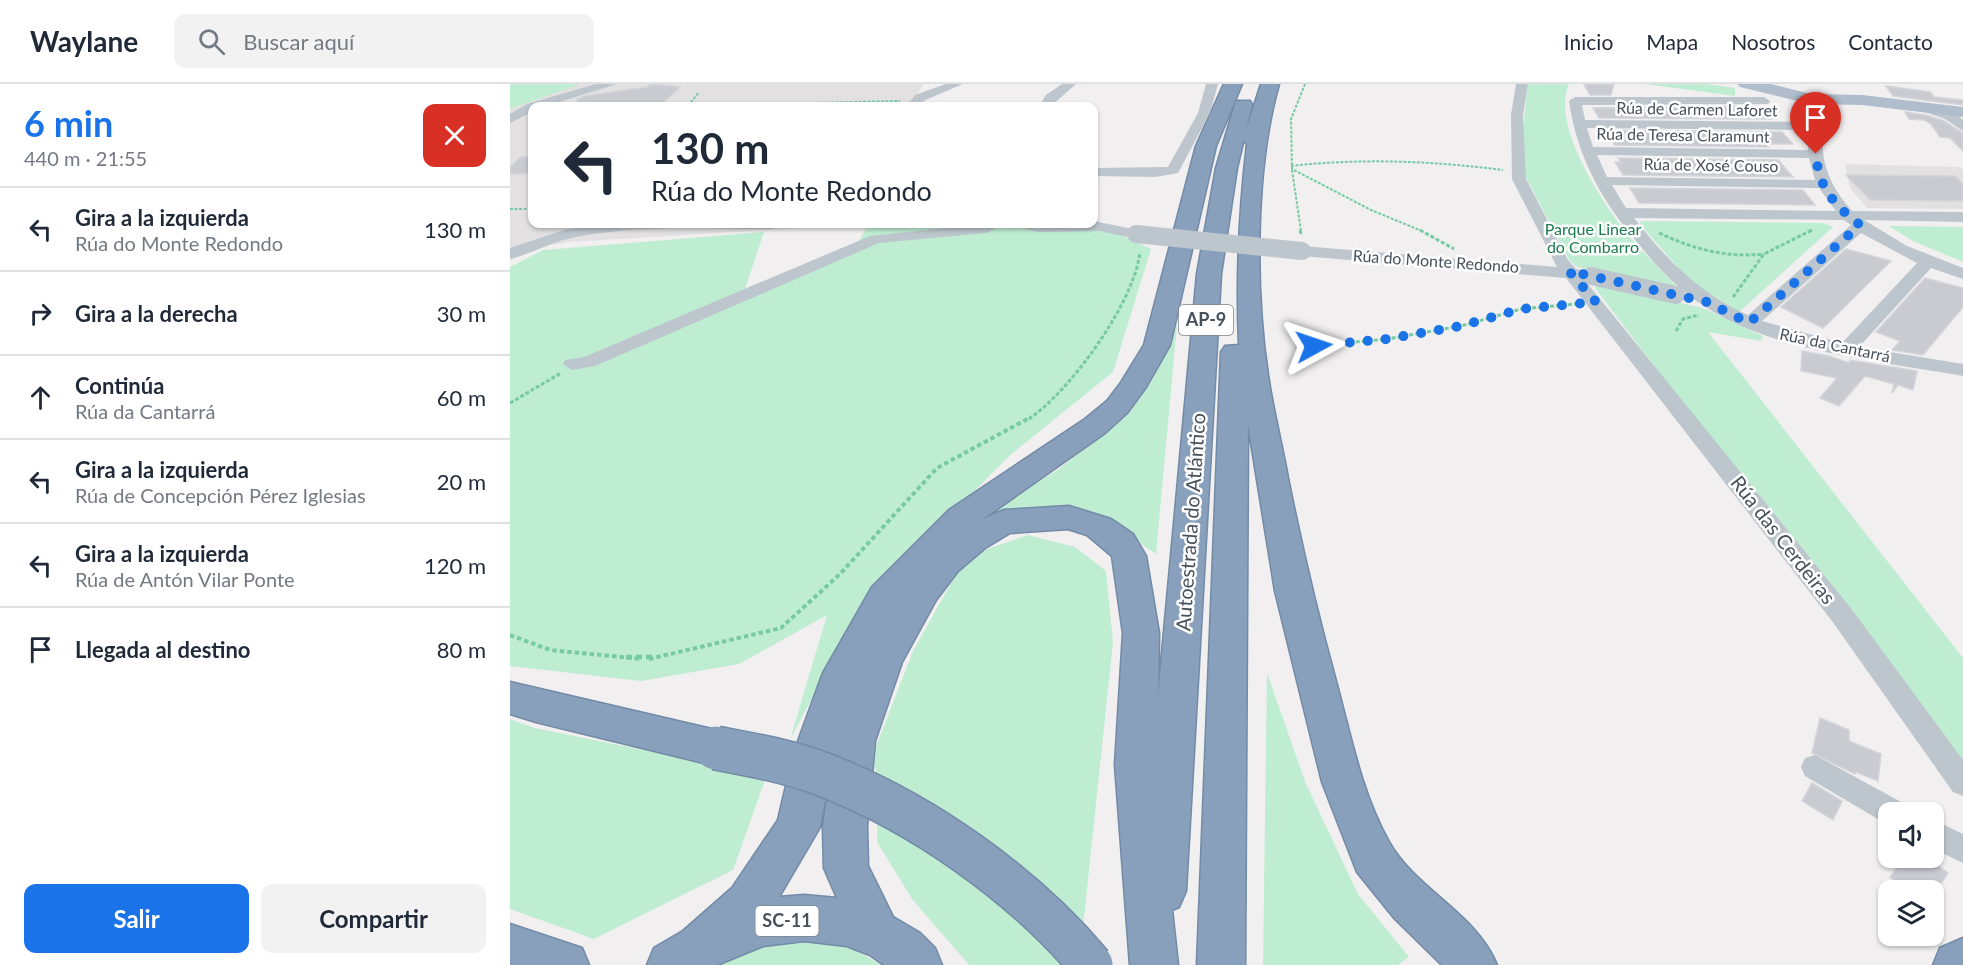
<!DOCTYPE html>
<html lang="es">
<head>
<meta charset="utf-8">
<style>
	:root { --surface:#fff; --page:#f2f2f3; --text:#1f2937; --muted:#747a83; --line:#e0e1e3; --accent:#1a73e8 }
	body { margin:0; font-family:Lato,sans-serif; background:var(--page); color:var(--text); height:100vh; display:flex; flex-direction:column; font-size:22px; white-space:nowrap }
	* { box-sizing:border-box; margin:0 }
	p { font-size:20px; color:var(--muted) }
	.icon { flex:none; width:33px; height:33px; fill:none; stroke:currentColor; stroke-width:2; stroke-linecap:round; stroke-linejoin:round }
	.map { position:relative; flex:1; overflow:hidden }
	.details { display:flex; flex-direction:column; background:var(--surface); width:510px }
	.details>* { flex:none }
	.top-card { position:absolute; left:18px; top:18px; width:570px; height:126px; border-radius:12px; box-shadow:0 2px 4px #0004; background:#fff; color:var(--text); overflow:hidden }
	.buttons { position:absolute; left:1368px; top:718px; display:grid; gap:12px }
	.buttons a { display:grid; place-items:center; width:66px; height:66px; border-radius:12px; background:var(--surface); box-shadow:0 2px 4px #0004; font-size:30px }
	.pin { position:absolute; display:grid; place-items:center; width:51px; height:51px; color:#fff; margin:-62px -26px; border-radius:50% 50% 50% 0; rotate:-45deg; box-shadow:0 0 6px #0007 }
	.pin .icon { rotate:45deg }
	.me { position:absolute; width:66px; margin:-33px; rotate:85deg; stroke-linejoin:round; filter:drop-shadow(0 0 4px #0008) }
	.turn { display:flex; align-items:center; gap:21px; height:126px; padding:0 24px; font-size:27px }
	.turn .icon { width:78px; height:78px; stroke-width:2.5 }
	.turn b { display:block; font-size:42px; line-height:51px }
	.round { display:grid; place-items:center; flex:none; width:63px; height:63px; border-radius:12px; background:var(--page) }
	.headline { display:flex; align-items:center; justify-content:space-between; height:102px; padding:0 24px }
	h1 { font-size:36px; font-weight:700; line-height:45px; color:var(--accent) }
	.action { display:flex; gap:12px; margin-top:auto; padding:12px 24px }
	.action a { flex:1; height:69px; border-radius:12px; background:var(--accent); color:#fff; font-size:24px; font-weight:700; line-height:69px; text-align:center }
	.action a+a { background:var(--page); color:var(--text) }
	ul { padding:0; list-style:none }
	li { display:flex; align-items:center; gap:18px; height:84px; padding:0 24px; border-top:2px solid var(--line) }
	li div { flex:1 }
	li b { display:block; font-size:22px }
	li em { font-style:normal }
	header { display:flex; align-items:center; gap:36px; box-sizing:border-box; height:84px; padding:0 30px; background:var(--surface); border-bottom:2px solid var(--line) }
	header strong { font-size:28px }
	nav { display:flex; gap:33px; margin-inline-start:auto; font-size:21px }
	.search { width:420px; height:54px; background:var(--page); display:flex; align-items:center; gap:15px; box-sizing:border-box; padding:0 21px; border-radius:12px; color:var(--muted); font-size:22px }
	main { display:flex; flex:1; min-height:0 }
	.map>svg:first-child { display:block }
	.education { fill:#e2e0e0 }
	.green { fill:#bfedd2 }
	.building { fill:#c9cbd1; stroke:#d3d5da; stroke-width:1.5 }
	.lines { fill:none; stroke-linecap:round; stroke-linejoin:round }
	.highway-casing { stroke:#738ba7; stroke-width:3 }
	.path-far3 { stroke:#78caa4; stroke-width:2; stroke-dasharray:3 1.5; stroke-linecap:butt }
	.path-far2 { stroke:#78caa4; stroke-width:3; stroke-dasharray:4 2; stroke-linecap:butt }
	.path-far1 { stroke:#78caa4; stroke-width:4; stroke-dasharray:4.5 3; stroke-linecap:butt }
	.path { stroke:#78caa4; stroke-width:4.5; stroke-dasharray:6 4; stroke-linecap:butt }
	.minor { fill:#bdc6cd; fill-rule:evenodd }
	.major { fill:#afbdcc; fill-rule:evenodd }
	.highway { fill:#88a0bc; fill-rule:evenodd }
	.highway-bridge-casing { stroke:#738ba7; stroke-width:46; stroke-linecap:butt }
	.minor-bridge { stroke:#bdc6cd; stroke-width:18 }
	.highway-bridge { stroke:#88a0bc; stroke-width:43 }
	.route { stroke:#1a73e8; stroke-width:10; stroke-dasharray:0 18 }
	.labels { text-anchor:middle; stroke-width:5; stroke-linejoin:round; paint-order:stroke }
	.far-street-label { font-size:16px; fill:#47515b; stroke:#fff }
	.far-park-label { font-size:16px; fill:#1b7a4d; stroke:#fff }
	.shield { fill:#fff; stroke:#7e858c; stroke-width:1.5 }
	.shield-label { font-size:18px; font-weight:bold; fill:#47515b }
	.street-label { font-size:20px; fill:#47515b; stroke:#fff }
</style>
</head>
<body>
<header>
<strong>Waylane</strong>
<div class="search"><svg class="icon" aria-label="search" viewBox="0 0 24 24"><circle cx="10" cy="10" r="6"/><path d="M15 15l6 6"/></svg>Buscar aquí</div>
<nav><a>Inicio</a><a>Mapa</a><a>Nosotros</a><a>Contacto</a></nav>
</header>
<main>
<section class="details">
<div class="headline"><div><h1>6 min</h1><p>440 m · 21:55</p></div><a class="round" style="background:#d93025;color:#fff"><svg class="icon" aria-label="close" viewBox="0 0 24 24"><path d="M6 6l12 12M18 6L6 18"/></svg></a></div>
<ul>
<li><svg class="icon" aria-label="left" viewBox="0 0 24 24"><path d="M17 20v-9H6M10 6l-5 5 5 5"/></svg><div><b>Gira a la izquierda</b><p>Rúa do Monte Redondo</p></div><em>130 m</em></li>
<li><svg class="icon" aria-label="right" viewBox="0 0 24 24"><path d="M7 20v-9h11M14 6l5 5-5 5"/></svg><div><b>Gira a la derecha</b></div><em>30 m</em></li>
<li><svg class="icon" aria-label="ahead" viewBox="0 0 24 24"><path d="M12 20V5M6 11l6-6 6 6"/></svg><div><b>Continúa</b><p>Rúa da Cantarrá</p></div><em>60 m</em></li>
<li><svg class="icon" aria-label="left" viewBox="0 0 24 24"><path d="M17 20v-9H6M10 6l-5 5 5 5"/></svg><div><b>Gira a la izquierda</b><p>Rúa de Concepción Pérez Iglesias</p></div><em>20 m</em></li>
<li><svg class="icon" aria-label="left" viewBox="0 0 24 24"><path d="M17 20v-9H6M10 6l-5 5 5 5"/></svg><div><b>Gira a la izquierda</b><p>Rúa de Antón Vilar Ponte</p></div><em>120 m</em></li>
<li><svg class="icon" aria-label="arrive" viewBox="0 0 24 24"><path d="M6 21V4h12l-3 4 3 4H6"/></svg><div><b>Llegada al destino</b></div><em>80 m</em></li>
</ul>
<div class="action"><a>Salir</a><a>Compartir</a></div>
</section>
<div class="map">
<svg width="1453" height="881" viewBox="0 0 1453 881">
	<rect width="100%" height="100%" fill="#f1efef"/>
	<g class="education">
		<polygon points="42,0 413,0 407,11 417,14 413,22 22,22 22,140 359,140 58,158 29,163 0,176 0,25 32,9"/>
		<polygon points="1335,80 1450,83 1453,87 1453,125 1357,124 1340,104"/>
	</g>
	<g class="green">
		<polygon points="0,0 70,0 0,25"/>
		<path d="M1018,0H1059C1041,39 1088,111 1111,142C1127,164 1149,183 1167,203L1067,183L1060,177L1014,90L1012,52Z"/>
		<polygon points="1135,0 1197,0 1225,4 1225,12"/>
		<polygon points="1133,137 1313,139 1323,143 1229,228 1180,197 1129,139"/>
		<polygon points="388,140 539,140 599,146 641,165 603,288 499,372 350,523 280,656 317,531 229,580 131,597 0,582 0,183 33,166 254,148 235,205 349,158 357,142"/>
		<polygon points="1379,142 1453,143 1453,178 1403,157"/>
		<polygon points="1088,201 1193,224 1253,252 1251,257 1198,248 1453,574 1453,688 1085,204"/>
		<path d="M667,240L646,470C626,457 605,439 583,430C542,413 496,428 456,442L549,385L619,329L641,298Z"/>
		<polygon points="518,451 565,463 596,487 603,558 569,881 459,881 402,815 367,758 368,695 362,673 403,567 450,483 477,465"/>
		<polygon points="757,589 796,700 848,810 899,873 888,881 753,881"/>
		<polygon points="0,635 25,644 148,669 255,696 223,786 84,855 0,825"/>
		<polygon points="291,853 337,861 371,881 189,881 241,860"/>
	</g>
	<g class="building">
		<polygon points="141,0 170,3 150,22 68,22 67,15 75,12 137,3"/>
		<polygon points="1074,0 1104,0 1101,11 1080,11"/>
		<polygon points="1376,2 1420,8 1424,13 1453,16 1453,21 1383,12"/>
		<polygon points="1249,22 1261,35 1089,34 1083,24"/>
		<polygon points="1395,28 1416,31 1434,37 1453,49 1453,67 1440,54 1430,53 1421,40 1414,36 1399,35"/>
		<polygon points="1096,46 1272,48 1283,60 1255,60 1258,63 1105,61"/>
		<polygon points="22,72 22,89 0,90 0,83 11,73"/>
		<polygon points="1108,74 1268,76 1283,93 1113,91 1105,78 1111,78"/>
		<polygon points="1336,91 1445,92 1453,100 1453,117 1360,116"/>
		<polygon points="1120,104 1293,106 1305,121 1129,119"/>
		<polygon points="1336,165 1381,177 1313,244 1271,223"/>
		<polygon points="1415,194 1453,204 1453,223 1413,271 1382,266 1390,257 1366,248"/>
		<polygon points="1292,267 1319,272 1339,279 1340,276 1407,287 1403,306 1388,301 1382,309 1384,300 1355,292 1329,322 1310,314 1327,294 1291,287"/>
		<polygon points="1310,634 1339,646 1339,657 1371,670 1368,697 1346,688 1345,690 1302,669"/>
		<polygon points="1302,699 1332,717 1323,736 1292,717"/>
		<polygon points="1394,774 1417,774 1438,789 1426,807 1399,807 1380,793"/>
	</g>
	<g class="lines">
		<defs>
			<g id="highway">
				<path d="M714,0H732L706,62L660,261L636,303L617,329L595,349L473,435L494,426L559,422L601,435L623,450L636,472L649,549L648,613L687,190L706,84L726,17H740L742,21L727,84L711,190L676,807L669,823L662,826L668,881H620L605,681L613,549L602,472L577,451L558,445L500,449L475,464L448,487L426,516L392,578L365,657L357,743L358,782L383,833L410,849L425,864L432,881H374L360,871L337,862L294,857L253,862L207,881H137L144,864L173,847L222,804L268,736L284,668L313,589L362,503L439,426L575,335L597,317L610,300L634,261L686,62ZM321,685L313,743L314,784L327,814L294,811L269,813L310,743Z"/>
				<path d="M751,0H769C745,84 745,205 758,291C763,326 772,360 778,394C792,464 808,532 827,601C841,653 852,710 879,758C906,806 966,829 987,881H932L885,835L847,788L812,698L765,507L738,340L735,881H687L711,268L715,262L729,261C726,193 729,128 737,60L733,56Z"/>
				<polygon points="0,598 206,646 220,651 226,664 220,677 206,682 26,638 0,630"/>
				<polygon points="0,840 72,864 79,881 0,881"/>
				<polygon points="1453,854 1453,881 1423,881 1430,864"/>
			</g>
		</defs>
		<use href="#highway" class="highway-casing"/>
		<g class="path-far3">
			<polyline points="795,0 781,35 782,85 861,126 912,147"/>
			<polyline points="164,22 390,17"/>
			<polyline points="178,22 189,8"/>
			<path d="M781,82C852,74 922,77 993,86"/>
			<polyline points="782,86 791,147"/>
			<polyline points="0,125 22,125"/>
			<polyline points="1300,147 1302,146"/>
		</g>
		<g class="path-far2">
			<polyline points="790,146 791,150"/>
			<polyline points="910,146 944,165"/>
			<path d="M1149,149C1183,165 1216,174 1254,170"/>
			<polyline points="1223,213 1254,170 1302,146"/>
			<polyline points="1166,247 1173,235 1189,231"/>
			<polyline points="804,262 877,255 951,242 1011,225 1065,220"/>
			<polyline points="0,319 51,289"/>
			<path d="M519,335C561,306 624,219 630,168"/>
		</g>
		<g class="path-far1">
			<polyline points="0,551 40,566 132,575"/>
			<polyline points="139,575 271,544 330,490 427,384 521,333"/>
		</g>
		<polyline class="path" points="116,573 145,573"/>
		<g class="minor">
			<polygon points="86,0 107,0 36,22 22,22 22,28 0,39 0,30 17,20"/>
			<polygon points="436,0 453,0 413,17 409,22 397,22 405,11"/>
			<polygon points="552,0 566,0 541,22 529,22 536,11"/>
			<polygon points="696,0 708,0 700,29 668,89 646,93 584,92 584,84 658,83 688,29"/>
			<polygon points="1006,0 1018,0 1013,31 1016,95 1058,176 1066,185 1074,186 1076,190 1073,194 1340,523 1453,676 1453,712 1443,708 1322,537 1056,194 792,172 784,167 792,162 1047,183 1002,95 1001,31"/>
			<path d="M1311,12L1317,16C1309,64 1309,89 1342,127L1453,128V138L1354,136L1397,162L1453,184V195L1421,184L1349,263L1453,280V292C1362,276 1244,267 1172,206C1150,187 1132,165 1114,142C1084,103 1066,64 1059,17L1065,13H1254L1260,17L1258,20L1072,21L1075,36L1300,38L1305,16ZM1077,44L1299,46L1298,66L1083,63ZM1087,71L1299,74L1305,96L1097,93ZM1102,101L1309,104L1326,127L1116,124ZM1124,134L1334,136L1341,141L1238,231C1190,210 1155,174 1124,134ZM1351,149L1407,179L1332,259L1252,237Z"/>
			<polygon points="1417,20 1445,29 1453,36 1453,47 1435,35 1412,27 1412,21"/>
			<polygon points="584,137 632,147 634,150 626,155 590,147 528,148 507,143 504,140"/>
			<path d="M93,140H270L262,145C195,145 126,140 61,154C39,159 21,170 0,175V164L54,146Z"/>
			<polygon points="474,140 495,140 476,149 369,159 85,282 62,286 53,280 55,276 74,273 360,152"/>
			<polygon points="1305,671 1393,719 1398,729 1378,729 1378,741 1295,692 1291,683 1295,674"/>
			<polygon points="1424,736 1453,750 1453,779 1424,765"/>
		</g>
		<polygon class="major" points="1227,0 1261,0 1301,10 1352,11 1453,23 1453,33 1352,21 1299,20 1230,3"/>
		<use href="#highway" class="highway"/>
		<defs>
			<path id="highway-bridge" d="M206,664C242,671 278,677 312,690C411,728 513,800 581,881"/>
		</defs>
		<use href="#highway-bridge" class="highway-bridge-casing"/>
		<g class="minor-bridge">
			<polyline points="626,150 792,167"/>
			<polyline points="1081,192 1166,211"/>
		</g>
		<use href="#highway-bridge" class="highway-bridge"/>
	</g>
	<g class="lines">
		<path class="route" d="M804,262L877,255L951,242L1011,225L1086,218L1059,187L1197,218L1239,239L1350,141C1324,121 1308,103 1306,70"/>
	</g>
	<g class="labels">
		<g class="far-street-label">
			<text transform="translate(1187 25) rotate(1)" y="6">Rúa de Carmen Laforet</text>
			<text transform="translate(1173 51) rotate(1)" y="6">Rúa de Teresa Claramunt</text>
			<text transform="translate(1201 81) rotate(1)" y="6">Rúa de Xosé Couso</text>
			<text transform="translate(926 177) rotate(4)" y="6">Rúa do Monte Redondo</text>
			<text transform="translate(1325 261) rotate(12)" y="6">Rúa da Cantarrá</text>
		</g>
		<g class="far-park-label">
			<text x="1083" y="151">Parque Linear<tspan x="1083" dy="18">do Combarro</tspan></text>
		</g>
		<g class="shield">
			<rect x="669" y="221" width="54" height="30" rx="4.5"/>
			<rect x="245.5" y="822" width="63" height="30" rx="4.5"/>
		</g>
		<g class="shield-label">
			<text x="696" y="242">AP-9</text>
			<text x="277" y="843">SC-11</text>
		</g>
		<g class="street-label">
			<text transform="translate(681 438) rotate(-86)" y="7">Autoestrada do Atlántico</text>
			<text transform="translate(1273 456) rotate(52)" y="7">Rúa das Cerdeiras</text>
		</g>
	</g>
</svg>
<div class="buttons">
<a><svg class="icon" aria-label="sound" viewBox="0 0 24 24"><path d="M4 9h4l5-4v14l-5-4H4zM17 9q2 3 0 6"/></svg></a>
<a><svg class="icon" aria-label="layers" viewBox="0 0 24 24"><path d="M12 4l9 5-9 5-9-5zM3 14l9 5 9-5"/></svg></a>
</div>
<div class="pin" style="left:1306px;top:70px;background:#d93025"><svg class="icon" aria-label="arrive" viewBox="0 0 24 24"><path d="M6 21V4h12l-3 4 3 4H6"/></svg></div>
<svg class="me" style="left:804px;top:262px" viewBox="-20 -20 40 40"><path d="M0-17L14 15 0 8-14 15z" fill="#1a73e8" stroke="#fff" stroke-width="4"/></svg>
<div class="top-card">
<div class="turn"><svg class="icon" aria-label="left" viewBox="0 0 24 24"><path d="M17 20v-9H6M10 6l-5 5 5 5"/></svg><div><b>130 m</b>Rúa do Monte Redondo</div></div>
</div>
</div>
</main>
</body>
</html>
